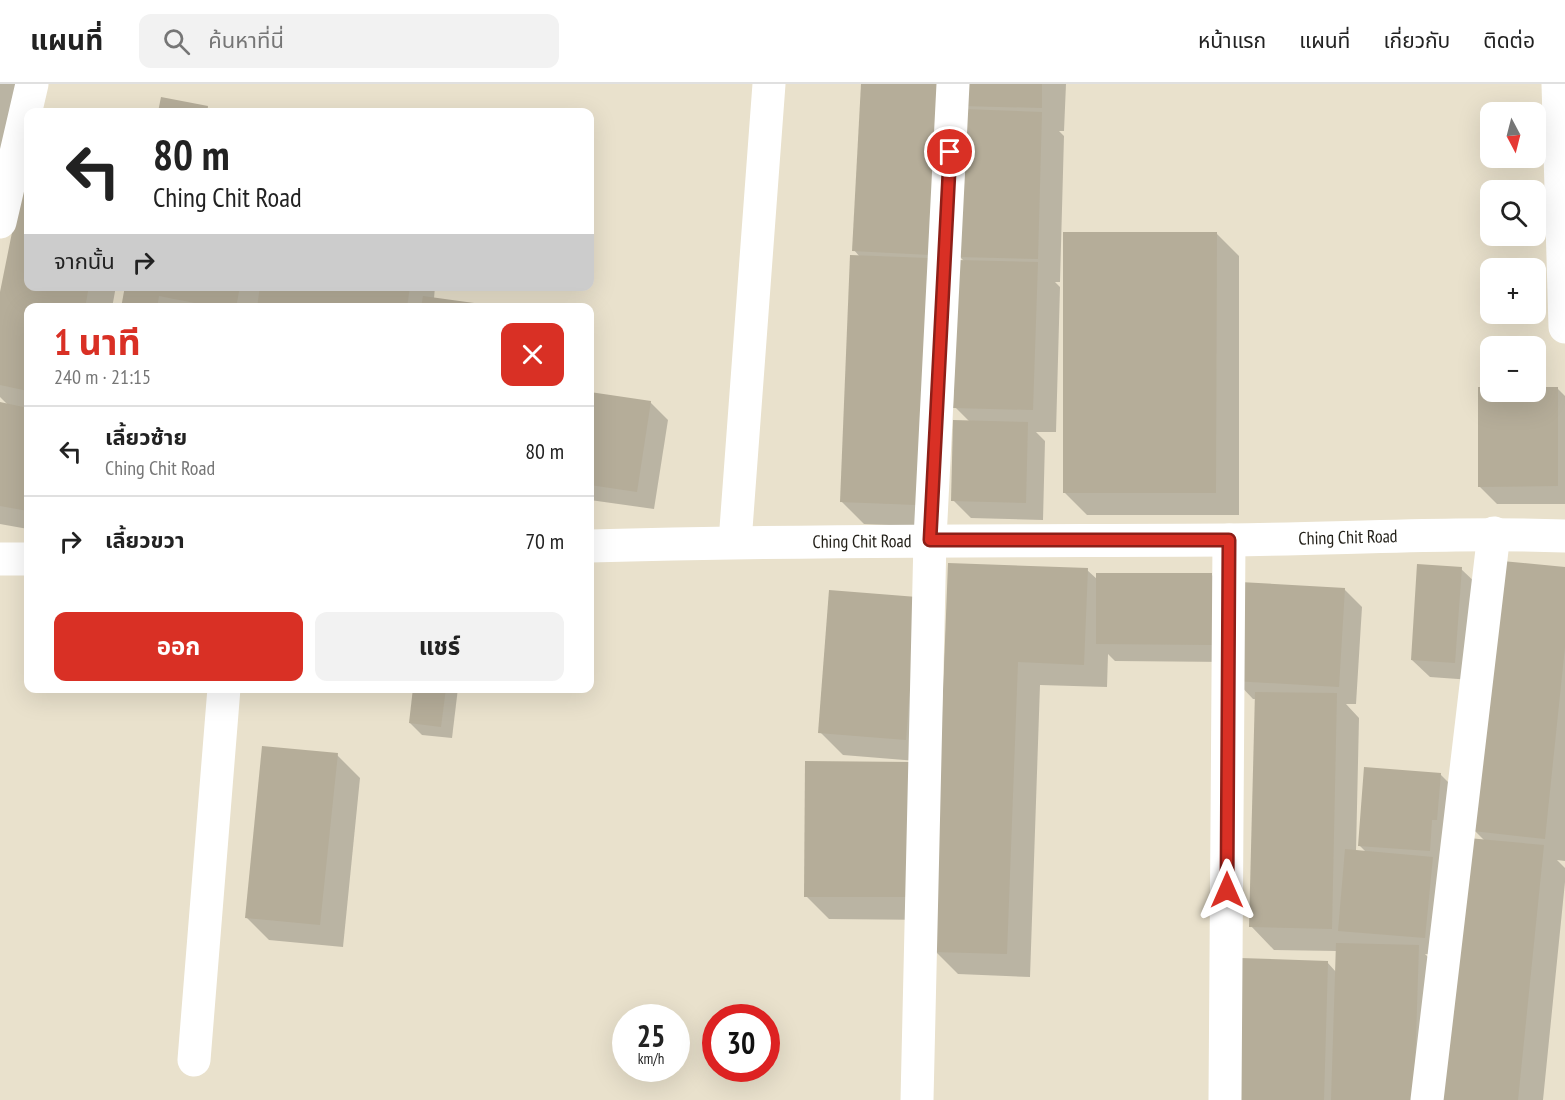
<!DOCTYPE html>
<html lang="th">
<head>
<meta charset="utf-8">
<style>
	:root { --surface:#fff; --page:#f2f2f2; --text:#222; --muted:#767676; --line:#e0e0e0; --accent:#d93025 }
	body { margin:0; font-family:"PT Sans Narrow","Noto Sans Thai",sans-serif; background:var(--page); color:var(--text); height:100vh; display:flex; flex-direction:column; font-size:22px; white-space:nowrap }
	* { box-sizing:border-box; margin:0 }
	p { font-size:20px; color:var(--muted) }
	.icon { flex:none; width:33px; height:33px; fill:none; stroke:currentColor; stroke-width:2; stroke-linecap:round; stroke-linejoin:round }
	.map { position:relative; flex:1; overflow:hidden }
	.details { position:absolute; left:24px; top:219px; width:570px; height:390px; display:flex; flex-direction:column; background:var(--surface); border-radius:12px; box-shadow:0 6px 24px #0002 }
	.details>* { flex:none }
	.hud { position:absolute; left:24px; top:24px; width:570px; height:183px; border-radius:12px; box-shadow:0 6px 24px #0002; background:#fff; color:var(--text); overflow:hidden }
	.needle { width:39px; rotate:173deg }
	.buttons { position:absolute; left:1480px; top:18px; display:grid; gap:12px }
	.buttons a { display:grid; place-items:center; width:66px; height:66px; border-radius:12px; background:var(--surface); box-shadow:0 6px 24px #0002; font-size:30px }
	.speed { position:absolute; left:612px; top:920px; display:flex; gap:12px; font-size:30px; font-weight:700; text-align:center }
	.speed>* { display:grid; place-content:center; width:78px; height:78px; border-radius:50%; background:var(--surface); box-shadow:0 6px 24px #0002; line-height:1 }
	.speed small { font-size:15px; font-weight:400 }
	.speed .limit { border:9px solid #d22; background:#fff; color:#111 }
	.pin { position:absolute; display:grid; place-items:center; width:51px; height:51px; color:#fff; margin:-26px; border:3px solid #fff; border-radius:50%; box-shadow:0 2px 6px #0007 }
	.me { position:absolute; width:66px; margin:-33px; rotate:0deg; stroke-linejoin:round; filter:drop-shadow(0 0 4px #0008) }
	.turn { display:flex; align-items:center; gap:21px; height:126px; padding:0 30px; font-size:27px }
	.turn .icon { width:78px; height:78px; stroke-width:2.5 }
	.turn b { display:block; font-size:42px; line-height:51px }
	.then { display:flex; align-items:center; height:57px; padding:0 30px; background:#0003; gap:12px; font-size:22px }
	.round { display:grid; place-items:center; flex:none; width:63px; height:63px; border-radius:12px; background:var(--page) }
	.summary { display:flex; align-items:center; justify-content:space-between; height:102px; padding:0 30px }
	h1 { font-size:36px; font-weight:700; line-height:45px; color:var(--accent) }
	.cta { display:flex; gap:12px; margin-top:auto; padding:12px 30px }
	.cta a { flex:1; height:69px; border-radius:12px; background:var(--accent); color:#fff; font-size:24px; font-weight:700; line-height:69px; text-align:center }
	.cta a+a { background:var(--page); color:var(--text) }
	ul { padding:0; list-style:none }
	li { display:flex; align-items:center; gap:18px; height:90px; padding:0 30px; border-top:2px solid var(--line) }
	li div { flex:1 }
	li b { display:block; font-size:22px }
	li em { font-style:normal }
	header { display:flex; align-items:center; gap:36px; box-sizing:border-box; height:84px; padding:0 30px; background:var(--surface); border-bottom:2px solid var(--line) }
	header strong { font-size:28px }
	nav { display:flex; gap:33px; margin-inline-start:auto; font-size:21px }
	.search { width:420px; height:54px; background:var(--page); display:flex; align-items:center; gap:15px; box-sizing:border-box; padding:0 21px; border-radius:12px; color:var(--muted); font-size:22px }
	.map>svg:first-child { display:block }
	.shadow { fill:#0003 }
	.building { fill:#b5ad99 }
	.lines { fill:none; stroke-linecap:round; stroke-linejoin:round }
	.minor { stroke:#fff; stroke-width:33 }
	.route-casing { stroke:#8d1f18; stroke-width:15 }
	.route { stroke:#d93025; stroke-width:10 }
	.labels { text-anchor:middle; stroke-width:6; stroke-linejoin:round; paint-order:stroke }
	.street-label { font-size:18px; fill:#24211a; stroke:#e9e1cc }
</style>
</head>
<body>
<header>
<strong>แผนที่</strong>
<div class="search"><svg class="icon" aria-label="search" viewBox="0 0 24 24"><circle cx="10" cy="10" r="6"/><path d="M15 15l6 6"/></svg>ค้นหาที่นี่</div>
<nav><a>หน้าแรก</a><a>แผนที่</a><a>เกี่ยวกับ</a><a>ติดต่อ</a></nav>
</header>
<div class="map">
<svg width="1565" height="1016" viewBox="0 0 1565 1016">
	<rect width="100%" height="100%" fill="#e9e1cc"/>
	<g class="shadow">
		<polygon points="0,0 35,0 0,130"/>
		<polygon points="863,0 1066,0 1064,47 1059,47 1064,52 1060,198 1055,198 1060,203 1056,348 1036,348 1045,357 1043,436 971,434 953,416 970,338 955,323 965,178 959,172 940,443 864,440 841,417 860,173 854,166"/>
		<polygon points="162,15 207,23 212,28 159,28"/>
		<polygon points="28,86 28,202 116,202 112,224 28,224 28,445 0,440 0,320 8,321 0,313 0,216"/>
		<polygon points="1216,149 1239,172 1239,431 1087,431 1064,408"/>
		<polygon points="127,202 435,202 434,215 495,224 123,224"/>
		<polygon points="1491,304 1491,308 1536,308 1536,304 1557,304 1565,312 1565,420 1497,420 1479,402"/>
		<polygon points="590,310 650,318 668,336 654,425 590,416"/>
		<polygon points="949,481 1087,486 1098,496 1212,491 1230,509 1229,578 1115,577 1108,570 1107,603 1040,601 1030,893 958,890 935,867 936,836 829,835 806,812 806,679 933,828"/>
		<polygon points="1461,485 1479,502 1472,596 1430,593 1412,576"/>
		<polygon points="1565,485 1565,777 1557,776 1565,784 1565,798 1543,1016 1443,1016 1485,757 1474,746"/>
		<polygon points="1344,505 1362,523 1356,620 1346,620 1359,634 1356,768 1367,769 1359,761 1440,690 1458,708 1443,871 1425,870 1441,886 1437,1016 1237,1016 1327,878 1336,888 1337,867 1274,866 1251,842 1256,615 1253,615 1236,597"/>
		<polygon points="916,514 929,678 843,671 820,648"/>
		<polygon points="414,604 458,604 452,654 422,651 410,639"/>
		<polygon points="337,671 360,694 343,863 269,856 246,833"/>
	</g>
	<g class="building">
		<polygon points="861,0 940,0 931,171 852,167"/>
		<polygon points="963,0 1042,0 1042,24 962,22"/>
		<polygon points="161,13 208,22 207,28 158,28"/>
		<polygon points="962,25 1042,28 1038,175 958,173"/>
		<polygon points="25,84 28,85 28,202 89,202 85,224 28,224 28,307 0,301 0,208"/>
		<polygon points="1063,148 1217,148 1216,409 1063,409"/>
		<polygon points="850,171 928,174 917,421 840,418"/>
		<polygon points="958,176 1038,178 1033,326 953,324"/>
		<polygon points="125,202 240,202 236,224 220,224 159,212 157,224 121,224"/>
		<polygon points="260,202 410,202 407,224 257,224"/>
		<polygon points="423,212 496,222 495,224 421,224"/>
		<polygon points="1478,303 1491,303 1491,308 1536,308 1536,303 1558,303 1558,402 1478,403"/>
		<polygon points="590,308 651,317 637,408 590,401"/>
		<polygon points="0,318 28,324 28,427 0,422"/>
		<polygon points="953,336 1028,338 1026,419 951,417"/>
		<polygon points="1502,477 1565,483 1565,563 1545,755 1473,747"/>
		<polygon points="948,479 1088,484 1084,581 1018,578 1007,870 933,868"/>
		<polygon points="1417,480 1462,483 1455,579 1411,576"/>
		<polygon points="1096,489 1212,489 1212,561 1096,560"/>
		<polygon points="1240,498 1345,504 1339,603 1234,597"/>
		<polygon points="829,506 917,513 906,656 818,649"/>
		<polygon points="413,604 446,604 441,643 409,639"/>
		<polygon points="1255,608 1337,609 1332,845 1249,843"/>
		<polygon points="262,662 338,669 320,841 245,834"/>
		<polygon points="805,677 912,678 911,813 804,813"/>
		<polygon points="1364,683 1441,689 1437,736 1432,736 1430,767 1358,762"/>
		<polygon points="1468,754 1544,761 1518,1016 1441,1016"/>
		<polygon points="1345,765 1433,773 1425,854 1338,847"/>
		<polygon points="1336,859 1419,861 1414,1016 1331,1016"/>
		<polygon points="1240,874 1328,877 1324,1016 1236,1016"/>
	</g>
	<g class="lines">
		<g class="minor">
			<polyline points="1558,0 1565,243"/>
			<polyline points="0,138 32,0"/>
			<polyline points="735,458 769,0"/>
			<path id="s1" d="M590,462C802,456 1014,457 1227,456C1340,455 1452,448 1565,452"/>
			<polyline points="0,475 28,475"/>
			<polyline points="194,976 224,604"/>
			<polyline points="917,1016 930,455 953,0"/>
			<polyline points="1225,1016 1229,456"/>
			<polyline points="1427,1016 1494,449"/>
		</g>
	</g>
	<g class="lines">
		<defs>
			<polyline id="route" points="950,68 930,456 1229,456 1227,806"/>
		</defs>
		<use href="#route" class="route-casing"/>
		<use href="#route" class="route"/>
	</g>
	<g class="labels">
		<g class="street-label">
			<text dy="6" stroke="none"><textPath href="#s1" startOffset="758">Ching Chit Road</textPath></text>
			<text dy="6" stroke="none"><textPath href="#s1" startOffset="272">Ching Chit Road</textPath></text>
		</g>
	</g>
</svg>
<div class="buttons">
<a><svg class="needle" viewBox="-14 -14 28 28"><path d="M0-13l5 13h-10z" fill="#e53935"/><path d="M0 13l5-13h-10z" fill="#767676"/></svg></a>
<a><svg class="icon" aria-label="search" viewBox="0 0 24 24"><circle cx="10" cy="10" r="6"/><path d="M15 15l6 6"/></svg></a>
<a>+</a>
<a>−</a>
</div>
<div class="speed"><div>25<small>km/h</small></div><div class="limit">30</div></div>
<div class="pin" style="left:950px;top:68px;background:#d93025"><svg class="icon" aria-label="arrive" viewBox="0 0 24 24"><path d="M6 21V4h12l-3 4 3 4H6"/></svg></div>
<svg class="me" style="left:1227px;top:806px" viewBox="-20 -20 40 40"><path d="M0-17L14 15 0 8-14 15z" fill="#d93025" stroke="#fff" stroke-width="4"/></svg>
<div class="hud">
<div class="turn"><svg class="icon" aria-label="left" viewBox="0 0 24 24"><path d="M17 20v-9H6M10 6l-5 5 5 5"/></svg><div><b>80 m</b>Ching Chit Road</div></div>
<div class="then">จากนั้น<svg class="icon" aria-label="right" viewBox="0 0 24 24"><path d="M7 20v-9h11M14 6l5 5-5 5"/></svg></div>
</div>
<section class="details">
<div class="summary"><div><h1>1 นาที</h1><p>240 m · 21:15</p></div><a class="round" style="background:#d93025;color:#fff"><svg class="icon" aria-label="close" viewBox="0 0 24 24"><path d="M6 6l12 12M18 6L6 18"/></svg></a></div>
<ul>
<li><svg class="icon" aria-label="left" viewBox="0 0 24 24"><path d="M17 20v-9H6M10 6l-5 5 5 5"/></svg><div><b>เลี้ยวซ้าย</b><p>Ching Chit Road</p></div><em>80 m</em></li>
<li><svg class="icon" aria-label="right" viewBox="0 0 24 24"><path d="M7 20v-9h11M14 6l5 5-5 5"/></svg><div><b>เลี้ยวขวา</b></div><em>70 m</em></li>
</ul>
<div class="cta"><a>ออก</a><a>แชร์</a></div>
</section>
</div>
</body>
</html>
